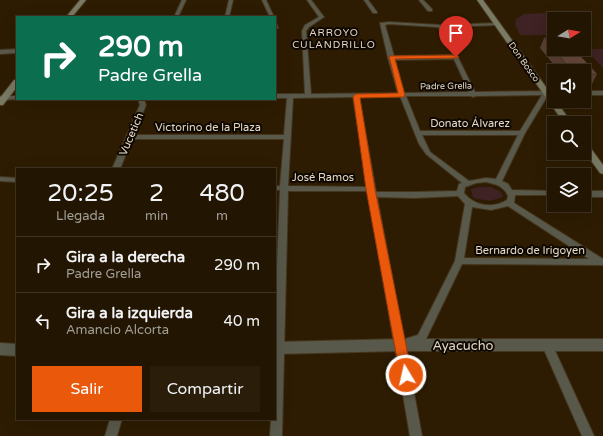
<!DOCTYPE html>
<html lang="es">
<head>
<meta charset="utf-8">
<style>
	:root { --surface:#221501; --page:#2a1e0b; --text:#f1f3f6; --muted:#a29f99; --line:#3f3423; --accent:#ea580c }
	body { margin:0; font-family:"Varela Round",sans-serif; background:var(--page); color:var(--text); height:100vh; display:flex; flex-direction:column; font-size:15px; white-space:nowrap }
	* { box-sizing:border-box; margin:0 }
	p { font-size:13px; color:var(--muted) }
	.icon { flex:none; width:22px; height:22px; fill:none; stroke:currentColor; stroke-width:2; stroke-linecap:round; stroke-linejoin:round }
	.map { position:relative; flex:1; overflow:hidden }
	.panel { position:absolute; left:16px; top:168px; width:260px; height:252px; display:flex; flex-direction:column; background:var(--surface); border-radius:0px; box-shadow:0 4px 16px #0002,0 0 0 1px var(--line) }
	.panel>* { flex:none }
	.guide { position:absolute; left:16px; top:16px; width:260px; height:84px; border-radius:0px; box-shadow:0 4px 16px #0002,0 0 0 1px var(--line); background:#0b6e4f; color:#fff; overflow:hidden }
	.needle { width:26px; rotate:79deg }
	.controls { position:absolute; left:547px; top:12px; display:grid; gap:8px }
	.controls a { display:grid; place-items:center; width:44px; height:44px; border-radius:0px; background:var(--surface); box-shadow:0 4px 16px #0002,0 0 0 1px var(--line); font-size:20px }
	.pin { position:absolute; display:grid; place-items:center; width:34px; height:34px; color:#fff; margin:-41px -17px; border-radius:50% 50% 50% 0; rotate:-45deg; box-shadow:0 0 4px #0007 }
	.pin .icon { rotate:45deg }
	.me { position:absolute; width:44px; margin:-22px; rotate:351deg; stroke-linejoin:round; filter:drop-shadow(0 0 3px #0008) }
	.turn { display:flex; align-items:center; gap:14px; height:84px; padding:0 16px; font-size:18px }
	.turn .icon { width:52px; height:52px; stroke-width:2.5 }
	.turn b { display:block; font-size:28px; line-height:34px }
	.eta { display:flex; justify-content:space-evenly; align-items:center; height:68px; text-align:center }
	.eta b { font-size:24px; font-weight:600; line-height:28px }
	.button { display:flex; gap:8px; margin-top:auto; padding:8px 16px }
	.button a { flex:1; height:46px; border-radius:0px; background:var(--accent); color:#fff; font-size:16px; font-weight:600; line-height:46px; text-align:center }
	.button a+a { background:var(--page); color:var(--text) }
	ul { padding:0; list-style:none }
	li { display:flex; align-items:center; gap:12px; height:56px; padding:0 16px; border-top:1px solid var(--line) }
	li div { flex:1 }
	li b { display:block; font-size:15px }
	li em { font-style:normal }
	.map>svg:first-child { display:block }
	.green { fill:#3e2224 }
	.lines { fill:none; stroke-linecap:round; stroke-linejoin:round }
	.minor-casing { stroke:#46361d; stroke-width:2 }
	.tertiary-casing { stroke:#46361d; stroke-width:2 }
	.secondary-casing { stroke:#46361d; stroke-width:2 }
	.minor { fill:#59594b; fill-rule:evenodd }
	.tertiary { fill:#59594b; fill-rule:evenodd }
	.secondary { fill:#797a63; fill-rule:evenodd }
	.wall { fill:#5a3f33 }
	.building { fill:#69493b; stroke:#4a3329 }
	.route { fill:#ea580c; stroke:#983908 }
	.labels { text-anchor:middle; stroke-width:4; stroke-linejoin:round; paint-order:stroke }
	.far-street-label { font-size:9px; fill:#e3d8c8; stroke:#0f0801 }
	.far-neighbourhood-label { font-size:10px; letter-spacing:1px; fill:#e3d8c8; stroke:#0f0801 }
	.street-label { font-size:11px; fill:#e3d8c8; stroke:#0f0801 }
	.near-street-label { font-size:13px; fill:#e3d8c8; stroke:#0f0801 }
</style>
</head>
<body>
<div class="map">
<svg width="603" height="436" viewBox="0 0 603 436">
	<rect width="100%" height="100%" fill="#2d1c01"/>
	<g class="green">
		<polygon points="562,12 570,19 554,19 554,35 520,35 515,24 516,19 524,14"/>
		<polygon points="585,49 603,49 603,68"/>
		<polygon points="480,187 491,187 501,192 503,197 490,201 473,198 471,189"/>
	</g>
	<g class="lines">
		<defs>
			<g id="minor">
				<polygon points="182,0 186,0 178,17 174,17"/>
				<polygon points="229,0 233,0 229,17 225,17"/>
				<polygon points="262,0 266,0 274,17 270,17"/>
				<path d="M307,0H311L324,17L309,27L306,31L311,94L398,93L388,58L380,23L389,22L440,25L500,23V24L498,25L443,27L475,92L554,91V95H548L525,133L502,181L508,184L512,190L554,191V195H515L514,203L603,259V265H601L462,264L425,341L409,346L405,344L422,436H410L368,191H288L282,436H270L271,419H275V317L280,190H275V186H280L284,139H132L120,169H112L140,105L138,99H144L146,105L134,135H284L287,98H275V94H305L302,31L305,25L319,17ZM389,24L438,27L453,55L394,56L385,25ZM454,59L469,92L404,93L395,60ZM542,95L520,131H420L406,96H471L473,97L476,96ZM400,96L419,144L426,154L462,183L459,184L457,191L414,192H376L359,97ZM353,97L368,187L288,186L293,98ZM422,135H518L496,179L486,178L469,181L430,152ZM486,182C496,184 504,186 508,196L507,200C493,209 474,206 464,193L465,187L476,183ZM458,196L465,204L455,261L418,335L405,339L404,341L377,197L414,198ZM508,206L589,259L464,258L472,207L491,210Z"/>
				<polygon points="364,0 368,0 377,12 377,13 373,13"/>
				<polygon points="419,0 423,0 432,9 432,11 428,11"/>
				<polygon points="275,24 277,25 278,28 275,28"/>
				<polygon points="17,49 17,53 0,54 0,50"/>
				<rect x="584" y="91" width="19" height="4"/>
				<polygon points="0,96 17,96 17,99 19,99 0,100"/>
				<polygon points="0,177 17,178 17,182 0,181"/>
				<rect x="584" y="191" width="19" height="6"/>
				<polygon points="547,341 551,342 594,436 582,436 542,345 543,342"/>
				<polygon points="110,419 122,419 117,436 105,436"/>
			</g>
			<g id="tertiary">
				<polygon points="401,339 603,339 603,351 401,351 275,354 275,342"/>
				<polygon points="0,343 17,344 17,356 0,355"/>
			</g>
			<g id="secondary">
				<polygon points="80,0 86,0 72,17 66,17"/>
				<polygon points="477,0 483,0 554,98 554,101 556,101 572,123 564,123"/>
				<polygon points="14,80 17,80 17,87 3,105 0,105 0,98"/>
				<polygon points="584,142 587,143 603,165 603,174 600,173 584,151"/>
			</g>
		</defs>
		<use href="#minor" class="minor-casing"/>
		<use href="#tertiary" class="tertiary-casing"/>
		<use href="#secondary" class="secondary-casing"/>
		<use href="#minor" class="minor"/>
		<use href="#tertiary" class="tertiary"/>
		<use href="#secondary" class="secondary"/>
	</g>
	<polygon class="wall" points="544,38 597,74 592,84 584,84 584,71 559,71 540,48"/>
	<polygon class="building" points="544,38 554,38 554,49 574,49 597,74 584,74 584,71 572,71"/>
	<polygon class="route" points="456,55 459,57 458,58 395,59 405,95 404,97 360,98 375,189 412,375 410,379 406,381 402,379 400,375 366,189 353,96 356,94 398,93 389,56"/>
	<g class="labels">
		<g class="far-street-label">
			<text transform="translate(524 62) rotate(55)" y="3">Don Bosco</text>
			<text transform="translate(446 86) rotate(-1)" y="3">Padre Grella</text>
		</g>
		<g class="far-neighbourhood-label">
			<text x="334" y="36">ARROYO<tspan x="334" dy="12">CULANDRILLO</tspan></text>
		</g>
		<g class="street-label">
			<text x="470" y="127">Donato Álvarez</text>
			<text x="208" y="131">Victorino de la Plaza</text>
			<text transform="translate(131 134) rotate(-67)" y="4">Vucetich</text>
			<text x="323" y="181">José Ramos</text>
			<text x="530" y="254">Bernardo de Irigoyen</text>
		</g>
		<g class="near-street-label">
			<text x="463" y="350">Ayacucho</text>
		</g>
	</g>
</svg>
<div class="controls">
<a><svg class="needle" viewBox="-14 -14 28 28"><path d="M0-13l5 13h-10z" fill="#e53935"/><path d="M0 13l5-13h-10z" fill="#a29f99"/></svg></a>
<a><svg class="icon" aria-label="sound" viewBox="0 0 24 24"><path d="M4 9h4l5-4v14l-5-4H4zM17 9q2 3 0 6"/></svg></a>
<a><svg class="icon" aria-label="search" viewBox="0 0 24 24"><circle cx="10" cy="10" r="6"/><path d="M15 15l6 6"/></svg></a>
<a><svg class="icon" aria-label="layers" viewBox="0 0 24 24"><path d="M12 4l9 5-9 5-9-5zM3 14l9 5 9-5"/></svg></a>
</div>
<div class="pin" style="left:456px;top:57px;background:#d93025"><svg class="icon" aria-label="arrive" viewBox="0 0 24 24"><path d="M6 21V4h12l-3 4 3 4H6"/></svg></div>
<svg class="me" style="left:406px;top:375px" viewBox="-20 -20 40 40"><circle r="17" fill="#ea580c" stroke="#fff" stroke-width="3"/><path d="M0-11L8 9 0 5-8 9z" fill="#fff"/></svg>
<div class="guide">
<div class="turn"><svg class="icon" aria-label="right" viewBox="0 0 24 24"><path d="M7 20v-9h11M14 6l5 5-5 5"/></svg><div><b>290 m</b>Padre Grella</div></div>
</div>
<section class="panel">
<div class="eta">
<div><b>20:25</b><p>Llegada</p></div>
<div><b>2</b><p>min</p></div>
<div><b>480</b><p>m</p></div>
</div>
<ul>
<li><svg class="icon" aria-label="right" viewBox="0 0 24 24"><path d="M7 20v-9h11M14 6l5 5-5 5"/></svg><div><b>Gira a la derecha</b><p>Padre Grella</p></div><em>290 m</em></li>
<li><svg class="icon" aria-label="left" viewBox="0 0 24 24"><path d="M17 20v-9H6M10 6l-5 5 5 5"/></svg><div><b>Gira a la izquierda</b><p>Amancio Alcorta</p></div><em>40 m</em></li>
</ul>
<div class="button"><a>Salir</a><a>Compartir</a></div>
</section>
</div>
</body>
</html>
